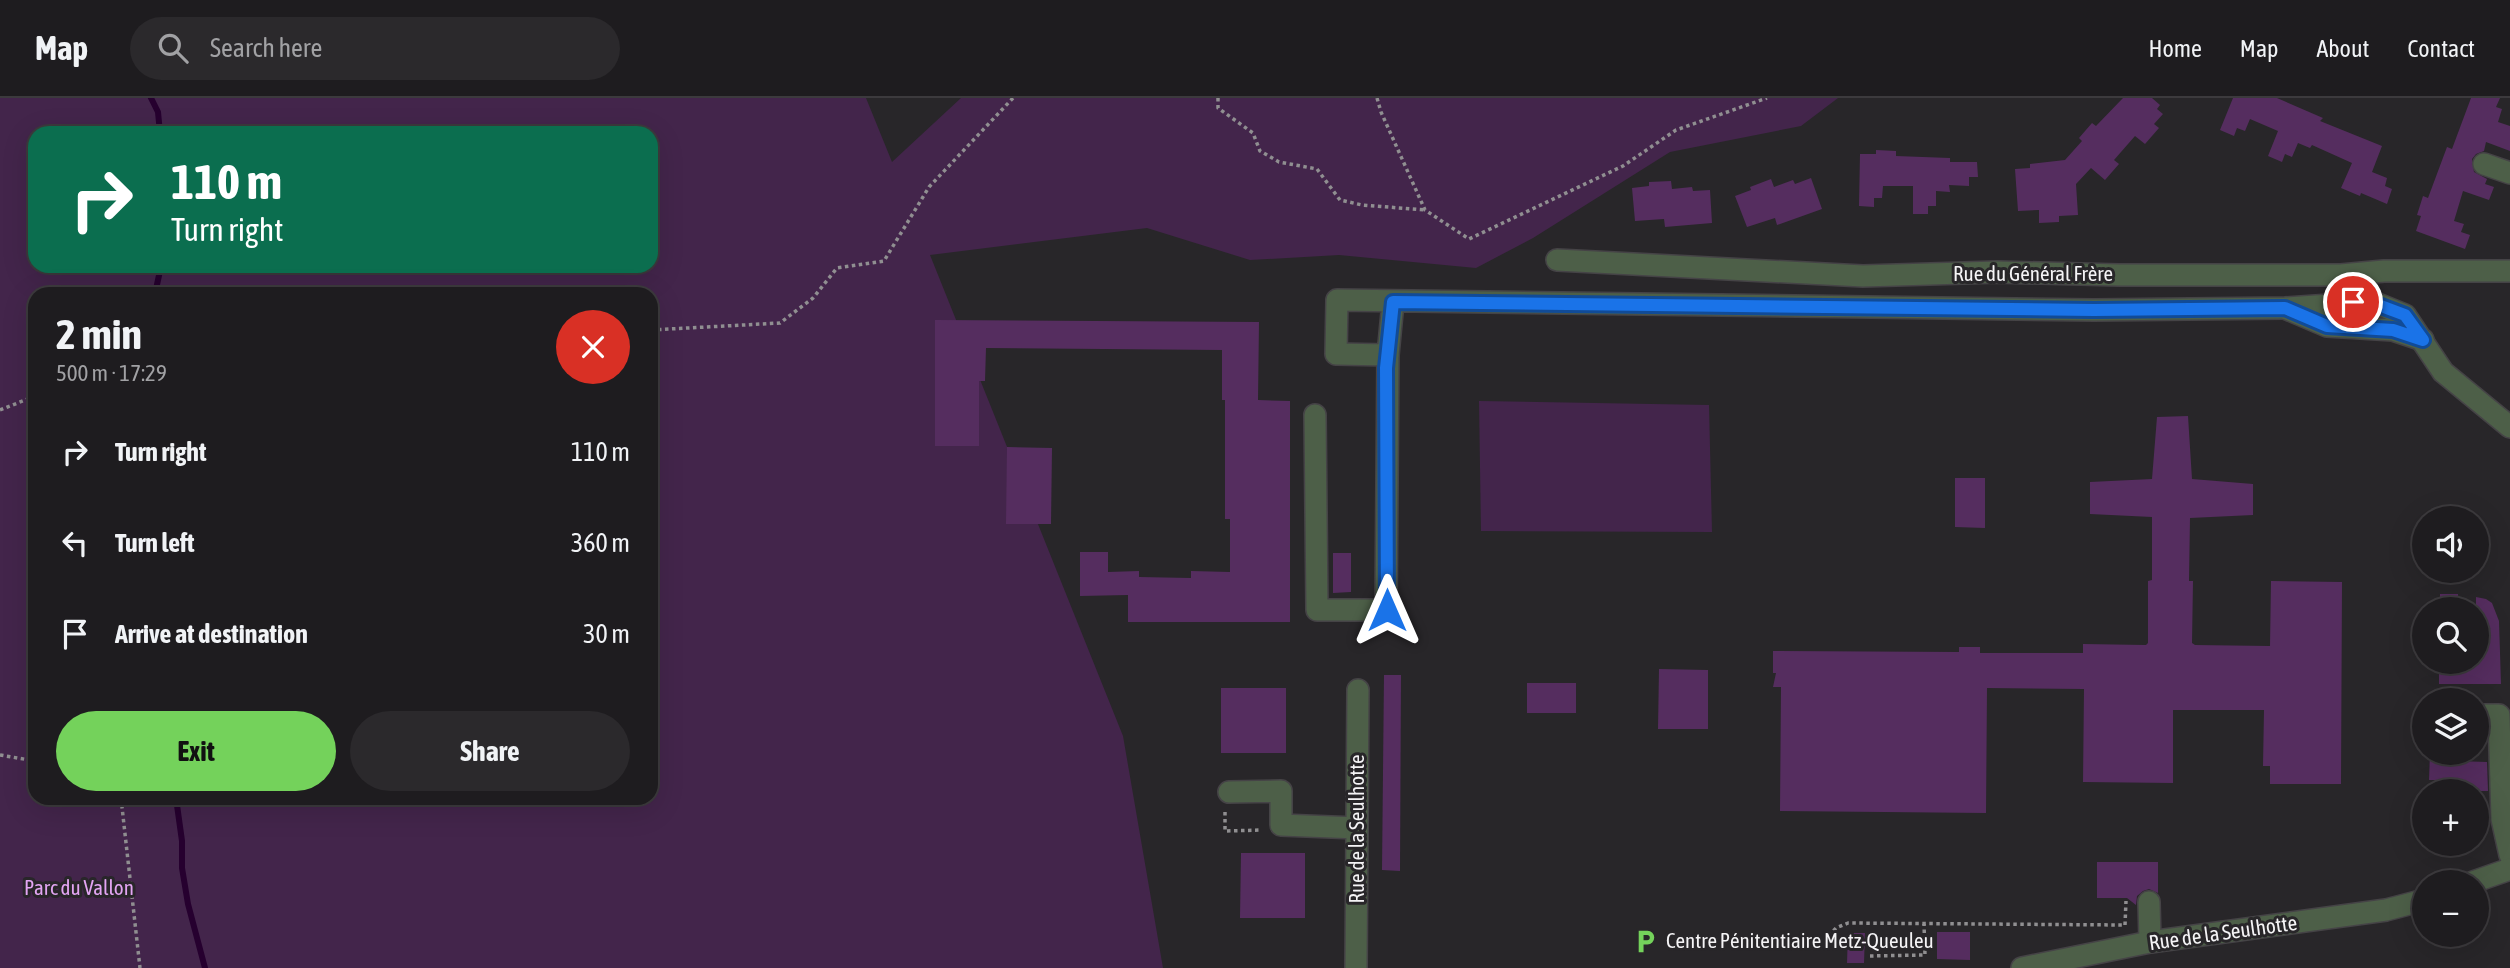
<!DOCTYPE html>
<html lang="en">
<head>
<meta charset="utf-8">
<style>
	:root { --surface:#1e1c1f; --page:#2b292c; --text:#f1f3f6; --muted:#a1a1a4; --line:#3c3a3d; --accent:#74d25b }
	body { margin:0; font-family:"Asap Condensed",sans-serif; background:var(--page); color:var(--text); height:100vh; display:flex; flex-direction:column; font-size:26px; white-space:nowrap }
	* { box-sizing:border-box; margin:0 }
	p { font-size:23px; color:var(--muted) }
	.icon { flex:none; width:38px; height:38px; fill:none; stroke:currentColor; stroke-width:2; stroke-linecap:round; stroke-linejoin:round }
	.map { position:relative; flex:1; overflow:hidden }
	.side { position:absolute; left:28px; top:189px; width:630px; height:518px; display:flex; flex-direction:column; background:var(--surface); border-radius:21px; box-shadow:0 7px 28px #0002,0 0 0 2px var(--line) }
	.side>* { flex:none }
	.banner { position:absolute; left:28px; top:28px; width:630px; height:147px; border-radius:21px; box-shadow:0 7px 28px #0002,0 0 0 2px var(--line); background:#0b6e4f; color:#fff; overflow:hidden }
	.buttons { position:absolute; left:2412px; top:408px; display:grid; gap:14px }
	.buttons a { display:grid; place-items:center; width:77px; height:77px; border-radius:50%; background:var(--surface); box-shadow:0 7px 28px #0002,0 0 0 2px var(--line); font-size:35px }
	.pin { position:absolute; display:grid; place-items:center; width:60px; height:60px; color:#fff; margin:-30px; border:4px solid #fff; border-radius:50%; box-shadow:0 2px 7px #0007 }
	.me { position:absolute; width:77px; margin:-38px; rotate:0deg; stroke-linejoin:round; filter:drop-shadow(0 0 5px #0008) }
	.turn { display:flex; align-items:center; gap:24px; height:147px; padding:0 28px; font-size:32px }
	.turn .icon { width:91px; height:91px; stroke-width:2.5 }
	.turn b { display:block; font-size:49px; line-height:60px }
	.round { display:grid; place-items:center; flex:none; width:74px; height:74px; border-radius:37px; background:var(--page) }
	.overview { display:flex; align-items:center; justify-content:space-between; height:119px; padding:0 28px }
	h1 { font-size:42px; font-weight:700; line-height:52px }
	.button { display:flex; gap:14px; margin-top:auto; padding:14px 28px }
	.button a { flex:1; height:80px; border-radius:42px; background:var(--accent); color:#111; font-size:28px; font-weight:700; line-height:80px; text-align:center }
	.button a+a { background:var(--page); color:var(--text) }
	ul { padding:0; list-style:none }
	li { display:flex; align-items:center; gap:21px; height:91px; padding:0 28px }
	li div { flex:1 }
	li b { display:block; font-size:26px }
	li em { font-style:normal }
	header { display:flex; align-items:center; gap:42px; box-sizing:border-box; height:98px; padding:0 35px; background:var(--surface); border-bottom:2px solid var(--line) }
	header strong { font-size:33px }
	nav { display:flex; gap:38px; margin-inline-start:auto; font-size:24px }
	.search { width:490px; height:63px; background:var(--page); display:flex; align-items:center; gap:18px; box-sizing:border-box; padding:0 24px; border-radius:38px; color:var(--muted); font-size:26px }
	.map>svg:first-child { display:block }
	.green { fill:#43254b; fill-rule:evenodd }
	.lines { fill:none; stroke-linecap:round; stroke-linejoin:round }
	.stream { stroke:#26002f; stroke-width:6 }
	.building { fill:#552d5f }
	.minor-casing { stroke:#454346; stroke-width:24 }
	.path { stroke:#908f91; stroke-width:3.5; stroke-dasharray:3.5 3.5; stroke-linecap:butt }
	.minor { stroke:#4d5f48; stroke-width:21 }
	.route-casing { stroke:#114b97; stroke-width:18 }
	.route { stroke:#1a73e8; stroke-width:12 }
	.labels { text-anchor:middle; stroke-width:6; stroke-linejoin:round; paint-order:stroke }
	.street-label { font-size:21px; fill:#f5f4f6; stroke:#282629 }
	.park-label { font-size:21px; fill:#e3a5f3; stroke:#282629 }
	.poi-label { font-size:21px; fill:#f5f4f6; stroke:#282629; text-anchor:start }
</style>
</head>
<body>
<header>
<strong>Map</strong>
<div class="search"><svg class="icon" aria-label="search" viewBox="0 0 24 24"><circle cx="10" cy="10" r="6"/><path d="M15 15l6 6"/></svg>Search here</div>
<nav><a>Home</a><a>Map</a><a>About</a><a>Contact</a></nav>
</header>
<div class="map">
<svg width="2510" height="870" viewBox="0 0 2510 870">
	<rect width="100%" height="100%" fill="#282629"/>
	<g class="green">
		<path d="M0,0H866L892,64L961,0H1838L1801,28L1670,54L1533,140L1476,170L1339,157L1250,162L1147,130L930,157L1123,638L1163,870H0ZM35,35H651V168H35ZM35,196H651V700H35Z"/>
		<polygon points="1479,303 1709,307 1712,434 1481,433"/>
	</g>
	<g class="lines">
		<g class="stream">
			<polyline points="151,0 158,14 160,35"/>
			<polyline points="155,196 161,168"/>
			<polyline points="176,700 182,743 182,770 188,806 205,870"/>
		</g>
	</g>
	<g class="building">
		<polygon points="2123,0 2152,0 2160,7 2157,11 2163,16 2154,26 2159,30 2145,46 2135,38 2114,62 2119,66 2105,82 2091,70 2076,86 2078,117 2059,118 2059,124 2039,125 2039,112 2018,113 2015,71 2030,70 2030,66 2065,62 2082,43 2079,40 2092,25 2096,28"/>
		<polygon points="2233,0 2277,0 2323,20 2320,23 2382,48 2372,74 2387,80 2385,88 2392,91 2387,106 2361,95 2360,98 2341,90 2352,65 2312,47 2310,50 2298,45 2292,59 2285,56 2282,64 2268,58 2278,33 2250,21 2245,33 2237,30 2234,38 2220,32"/>
		<polygon points="2471,0 2500,0 2496,9 2502,11 2498,24 2510,28 2510,53 2486,44 2484,53 2476,56 2472,61 2474,74 2487,81 2485,86 2494,89 2489,102 2463,93 2454,123 2464,126 2461,134 2470,137 2465,151 2416,133 2421,118 2417,117 2423,98 2428,100 2447,49 2452,51"/>
		<polygon points="1876,52 1896,53 1896,58 1950,60 1950,64 1977,64 1978,79 1969,79 1969,88 1949,87 1950,94 1936,93 1936,108 1928,108 1928,116 1913,116 1913,88 1883,88 1882,100 1874,100 1874,109 1859,108 1860,56 1876,56"/>
		<polygon points="1811,80 1822,111 1777,127 1775,120 1747,129 1735,98 1751,92 1750,89 1771,81 1774,89 1793,82 1795,86"/>
		<polygon points="1671,83 1672,91 1692,89 1693,93 1710,92 1712,125 1665,129 1664,121 1635,123 1632,90 1649,88 1649,84"/>
		<polygon points="935,222 1259,224 1258,302 1290,303 1290,524 1128,524 1128,497 1080,498 1080,454 1108,454 1108,474 1139,473 1139,479 1191,480 1191,473 1230,474 1230,421 1225,421 1225,302 1222,302 1222,252 986,250 985,283 979,283 979,348 935,348"/>
		<polygon points="2188,318 2192,381 2253,386 2253,417 2190,420 2189,483 2193,483 2192,545 2195,547 2270,548 2271,483 2342,484 2341,686 2270,686 2270,668 2263,668 2264,612 2173,612 2173,685 2083,684 2084,591 1987,590 1986,715 1780,713 1781,589 1773,589 1776,575 1773,575 1773,553 1959,554 1959,549 1980,549 1980,555 2083,555 2083,546 2146,547 2148,545 2148,483 2152,482 2152,419 2090,416 2090,384 2152,381 2157,319"/>
		<polygon points="1007,349 1052,350 1051,426 1006,426"/>
		<polygon points="1955,380 1985,380 1985,430 1955,429"/>
		<polygon points="1333,455 1351,455 1351,494 1333,495"/>
		<rect x="2440" y="496" width="18" height="15"/>
		<polygon points="2476,499 2486,501 2492,505 2499,523 2501,586 2439,586 2439,564 2476,564"/>
		<polygon points="1659,571 1708,572 1708,631 1658,631"/>
		<polygon points="1384,577 1401,577 1400,773 1382,772"/>
		<rect x="1527" y="585" width="49" height="30"/>
		<rect x="1221" y="590" width="65" height="65"/>
		<polygon points="2430,654 2456,654 2456,663 2487,664 2488,693 2455,693 2455,682 2429,682"/>
		<polygon points="1241,755 1305,755 1305,820 1240,820"/>
		<polygon points="2097,764 2158,764 2158,795 2149,791 2143,793 2137,798 2136,807 2127,800 2097,800"/>
		<polygon points="1937,834 1970,834 1970,862 1937,861"/>
		<polygon points="1848,835 1865,835 1864,865 1847,865"/>
	</g>
	<g class="lines">
		<defs>
			<g id="minor">
				<polyline points="2484,66 2510,75"/>
				<polyline points="1557,162 1863,178 1997,174 2119,177 2341,177 2384,173 2510,173"/>
				<polyline points="1393,204 1388,257 1336,256 1337,202 2094,212 2285,210 2373,204 2405,217 2443,274 2510,329"/>
				<polyline points="2287,211 2327,228 2393,232 2423,242"/>
				<polyline points="1315,317 1317,512 1386,512 1388,257"/>
				<polyline points="2476,617 2499,617 2502,721 2510,757"/>
				<polyline points="1229,694 1281,693 1281,727 1357,730"/>
				<polyline points="2473,784 2510,771"/>
				<polyline points="2149,804 2150,844"/>
				<polyline points="1356,870 1358,592"/>
				<polyline points="2022,870 2150,844 2386,812 2424,802"/>
			</g>
		</defs>
		<use href="#minor" class="minor-casing"/>
		<g class="path">
			<polyline points="1218,0 1218,10 1253,35 1260,53 1279,64 1317,71 1340,102 1362,107 1425,112"/>
			<polyline points="1377,0 1381,14 1425,112 1469,141 1623,68 1676,32 1767,0"/>
			<polyline points="651,232 780,225 813,200 837,170 884,163 929,89 1013,0"/>
			<polyline points="0,312 35,298"/>
			<polyline points="0,657 35,663"/>
			<polyline points="121,700 140,870"/>
			<polyline points="1225,714 1225,733 1262,732"/>
			<polyline points="2125,827 2126,803"/>
			<polyline points="1824,843 1836,830 1848,825 2123,827"/>
			<polyline points="1870,858 1925,857 1924,826"/>
		</g>
		<use href="#minor" class="minor"/>
	</g>
	<g class="lines">
		<defs>
			<polyline id="route" points="1387,512 1386,270 1393,204 2094,212 2285,210 2327,228 2393,232 2423,242 2405,217 2373,205 2353,204"/>
		</defs>
		<use href="#route" class="route-casing"/>
		<use href="#route" class="route"/>
	</g>
	<defs>
		<symbol id="parking-bare" viewBox="-9 -9 18 18"><path d="M-3.5-5.5H1a3.5 3.5 0 0 1 0 7H-1V5.5H-3.5ZM-1-3.4V-.6H.8a1.4 1.4 0 0 0 0-2.8Z" fill="#74d25b" stroke="#282629" stroke-width="2.5" paint-order="stroke"/></symbol>
	</defs>
	<g fill-rule="evenodd">
		<use href="#parking-bare" x="1628" y="826" width="35" height="35"/>
	</g>
	<g class="labels">
		<g class="street-label">
			<text x="2033" y="183">Rue du Général Frère</text>
			<text transform="translate(1357 731) rotate(-90)" y="7">Rue de la Seulhotte</text>
			<text transform="translate(2223 835) rotate(-8)" y="7">Rue de la Seulhotte</text>
		</g>
		<g class="park-label">
			<text x="79" y="797">Parc du Vallon</text>
		</g>
		<g class="poi-label">
			<text x="1666" y="850">Centre Pénitentiaire Metz-Queuleu</text>
		</g>
	</g>
</svg>
<div class="buttons">
<a><svg class="icon" aria-label="sound" viewBox="0 0 24 24"><path d="M4 9h4l5-4v14l-5-4H4zM17 9q2 3 0 6"/></svg></a>
<a><svg class="icon" aria-label="search" viewBox="0 0 24 24"><circle cx="10" cy="10" r="6"/><path d="M15 15l6 6"/></svg></a>
<a><svg class="icon" aria-label="layers" viewBox="0 0 24 24"><path d="M12 4l9 5-9 5-9-5zM3 14l9 5 9-5"/></svg></a>
<a>+</a>
<a>−</a>
</div>
<div class="pin" style="left:2353px;top:204px;background:#d93025"><svg class="icon" aria-label="arrive" viewBox="0 0 24 24"><path d="M6 21V4h12l-3 4 3 4H6"/></svg></div>
<svg class="me" style="left:1387px;top:512px" viewBox="-20 -20 40 40"><path d="M0-17L14 15 0 8-14 15z" fill="#1a73e8" stroke="#fff" stroke-width="4"/></svg>
<div class="banner">
<div class="turn"><svg class="icon" aria-label="right" viewBox="0 0 24 24"><path d="M7 20v-9h11M14 6l5 5-5 5"/></svg><div><b>110 m</b>Turn right</div></div>
</div>
<section class="side">
<div class="overview"><div><h1>2 min</h1><p>500 m · 17:29</p></div><a class="round" style="background:#d93025;color:#fff"><svg class="icon" aria-label="close" viewBox="0 0 24 24"><path d="M6 6l12 12M18 6L6 18"/></svg></a></div>
<ul>
<li><svg class="icon" aria-label="right" viewBox="0 0 24 24"><path d="M7 20v-9h11M14 6l5 5-5 5"/></svg><div><b>Turn right</b></div><em>110 m</em></li>
<li><svg class="icon" aria-label="left" viewBox="0 0 24 24"><path d="M17 20v-9H6M10 6l-5 5 5 5"/></svg><div><b>Turn left</b></div><em>360 m</em></li>
<li><svg class="icon" aria-label="arrive" viewBox="0 0 24 24"><path d="M6 21V4h12l-3 4 3 4H6"/></svg><div><b>Arrive at destination</b></div><em>30 m</em></li>
</ul>
<div class="button"><a>Exit</a><a>Share</a></div>
</section>
</div>
</body>
</html>
